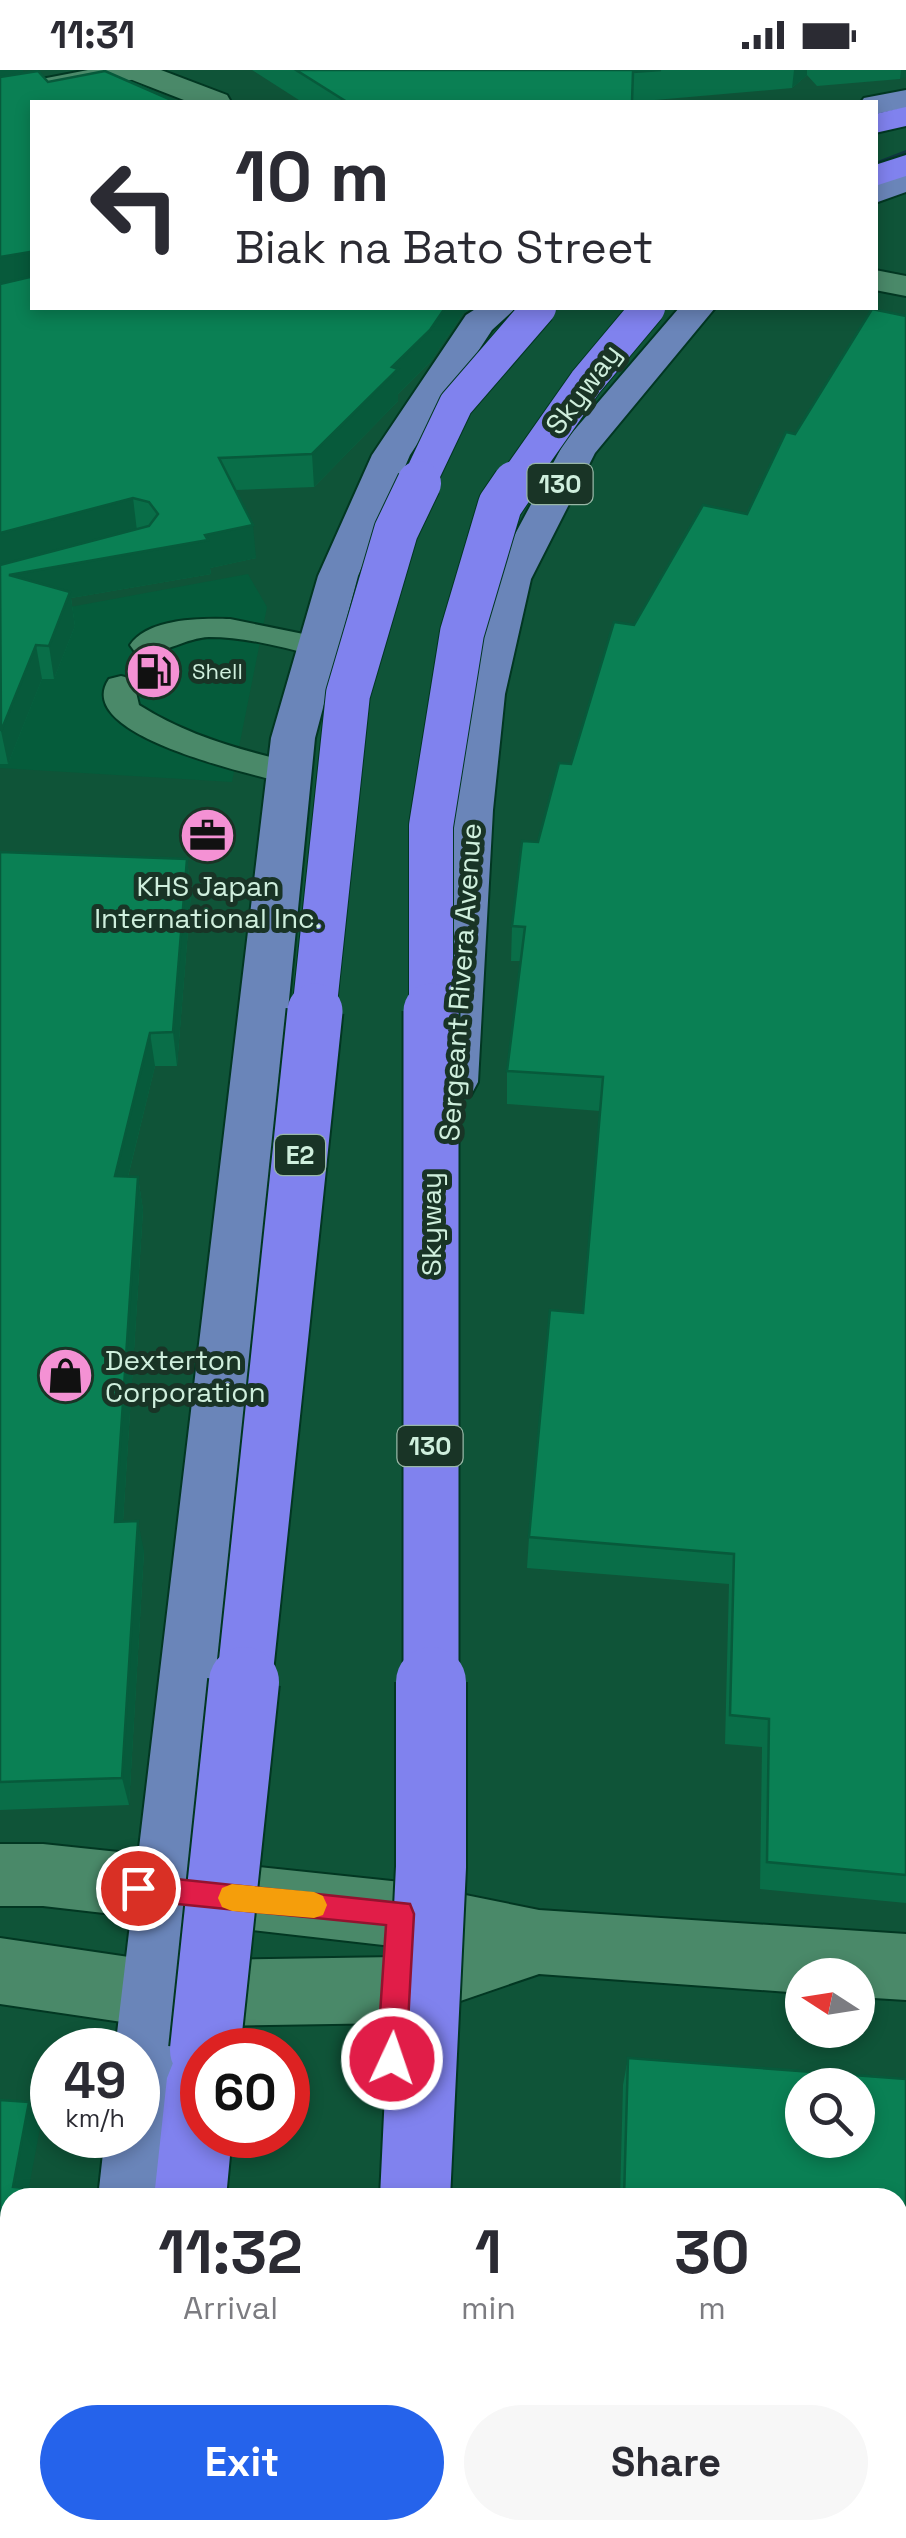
<!DOCTYPE html>
<html lang="en">
<head>
<meta charset="utf-8">
<style>
	:root { --surface:#fff; --page:#f7f7f7; --text:#2b2b33; --muted:#7c7c81; --accent:#2563eb }
	body { margin:0; font-family:"Space Grotesk",sans-serif; background:var(--page); color:var(--text); height:100vh; display:flex; flex-direction:column; font-size:38px; white-space:nowrap }
	* { box-sizing:border-box; margin:0 }
	p { font-size:32px; color:var(--muted) }
	.icon { flex:none; width:55px; height:55px; fill:none; stroke:currentColor; stroke-width:2; stroke-linecap:round; stroke-linejoin:round }
	.map { position:relative; flex:1; overflow:hidden }
	.drawer { position:absolute; left:0px; top:2118px; width:908px; height:352px; display:flex; flex-direction:column; background:var(--surface); border-radius:30px 30px 0 0; box-shadow:0 5px 15px #0003 }
	.drawer>* { flex:none }
	.guide { position:absolute; left:30px; top:30px; width:848px; height:210px; border-radius:0px; box-shadow:0 5px 15px #0003; background:#fff; color:var(--text); overflow:hidden }
	.needle { width:65px; rotate:282deg }
	.tools { position:absolute; left:785px; top:1888px; display:grid; gap:20px }
	.tools a { display:grid; place-items:center; width:90px; height:90px; border-radius:50%; background:var(--surface); box-shadow:0 5px 15px #0003; font-size:50px }
	.speed { position:absolute; left:30px; top:1958px; display:flex; gap:20px; font-size:50px; font-weight:700; text-align:center }
	.speed>* { display:grid; place-content:center; width:130px; height:130px; border-radius:50%; background:var(--surface); box-shadow:0 5px 15px #0003; line-height:1 }
	.speed small { font-size:25px; font-weight:400 }
	.speed .limit { border:15px solid #d22; background:#fff; color:#111 }
	.pin { position:absolute; display:grid; place-items:center; width:85px; height:85px; color:#fff; margin:-42px; border:5px solid #fff; border-radius:50%; box-shadow:0 2px 10px #0007 }
	.me { position:absolute; width:110px; margin:-55px; rotate:3deg; stroke-linejoin:round; filter:drop-shadow(0 0 8px #0008) }
	.turn { display:flex; align-items:center; gap:35px; height:210px; padding:0 40px; font-size:45px }
	.turn .icon { width:130px; height:130px; stroke-width:2.5 }
	.turn b { display:block; font-size:70px; line-height:85px }
	.eta { display:flex; justify-content:space-evenly; align-items:center; height:170px; text-align:center }
	.eta b { font-size:60px; font-weight:600; line-height:70px }
	.cta { display:flex; gap:20px; margin-top:auto; padding:20px 40px }
	.cta a { flex:1; height:115px; border-radius:60px; background:var(--accent); color:#fff; font-size:40px; font-weight:600; line-height:115px; text-align:center }
	.cta a+a { background:var(--page); color:var(--text) }
	.status { display:flex; justify-content:space-between; align-items:center; height:70px; padding:0 50px; background:var(--surface); direction:ltr }
	.status svg { height:28px; fill:currentColor }
	.map>svg:first-child { display:block }
	.built { fill:#055c3b }
	.lines { fill:none; stroke-linecap:round; stroke-linejoin:round }
	.stream { fill:#0f3540; fill-rule:evenodd }
	.lane-casing { stroke:#023722; stroke-width:4 }
	.street-casing { stroke:#023722; stroke-width:4 }
	.secondary-casing { stroke:#023722; stroke-width:4 }
	.primary-casing { stroke:#023722; stroke-width:4 }
	.highway-casing { stroke:#023722; stroke-width:4 }
	.lane { fill:#4a8969; fill-rule:evenodd }
	.street { fill:#4a8969; fill-rule:evenodd }
	.secondary { fill:#4a8969; fill-rule:evenodd }
	.primary { fill:#6a85b9; fill-rule:evenodd }
	.highway { fill:#8082ee; fill-rule:evenodd }
	.highway-bridge-far3-casing { stroke:#023722; stroke-width:36; stroke-linecap:butt }
	.highway-bridge-far2-casing { stroke:#023722; stroke-width:46; stroke-linecap:butt }
	.highway-bridge-far1-casing { stroke:#023722; stroke-width:59; stroke-linecap:butt }
	.highway-bridge-casing { stroke:#023722; stroke-width:74; stroke-linecap:butt }
	.highway-bridge-far3 { stroke:#8082ee; stroke-width:34 }
	.highway-bridge-far2 { stroke:#8082ee; stroke-width:44 }
	.highway-bridge-far1 { stroke:#8082ee; stroke-width:55 }
	.highway-bridge { stroke:#8082ee; stroke-width:70 }
	.wall { fill:#096e48; fill-rule:evenodd }
	.shaded-wall { fill:#075a3b }
	.building { fill:#0a8054; stroke:#075a3b; stroke-width:2.5; fill-rule:evenodd }
	.route { fill:#e11d48; stroke:#92132f; stroke-width:2.5 }
	.slow { fill:#f59e0b }
	.labels { text-anchor:middle; stroke-width:10; stroke-linejoin:round; paint-order:stroke }
	.far-poi-label { font-size:22px; fill:#cfefdd; stroke:#193426; text-anchor:start }
	.shield { fill:#193426; stroke:#98b7a6; stroke-width:2.5 }
	.shield-label { font-size:25px; font-weight:bold; fill:#cfefdd }
	.street-label { font-size:28px; fill:#cfefdd; stroke:#193426 }
	.poi-label { font-size:28px; fill:#cfefdd; stroke:#193426 }
</style>
</head>
<body>
<div class="status"><b>11:31</b><svg viewBox="0 0 49 12"><path d="M0 12V9h3v3zM5 12V6h3v6zM10 12V3h3v9zM15 12V0h3v12zM26 1h20v11H26zM47 4h2v5h-2z"/></svg></div>
<div class="map">
<svg width="906" height="2468" viewBox="0 0 906 2468">
	<rect width="100%" height="100%" fill="#0f5438"/>
	<polygon class="built" points="248,504 267,537 232,712 0,698 0,550"/>
	<g class="lines">
		<polygon class="stream" points="906,80 906,89 875,101 875,92"/>
		<defs>
			<g id="lane">
				<path d="M230,549L328,569L333,576L328,583L317,586C282,577 246,567 209,567C183,568 159,588 135,582L130,575C148,548 201,548 230,549Z"/>
				<path d="M121,606L133,609L139,635C189,667 245,681 302,695L307,703L302,711L290,714C256,705 70,666 109,609Z"/>
			</g>
			<g id="street">
				<polygon points="88,0 151,0 147,6 136,9 0,35 0,17"/>
				<polygon points="0,1774 43,1774 401,1812 539,1840 906,1864 906,1930 858,1927 858,1905 802,1905 802,1923 539,1904 396,1953 156,1957 0,1934 0,1868 156,1891 396,1887 418,1879 43,1836 0,1836"/>
			</g>
			<g id="secondary">
				<polygon points="118,0 161,0 227,25 231,32 189,32 122,6"/>
				<polygon points="875,200 906,206 906,226 875,220"/>
			</g>
			<g id="primary">
				<polygon points="906,20 906,38 875,44 875,32 861,32 864,28"/>
				<polygon points="906,101 906,122 875,133 875,112"/>
				<polygon points="477,238 516,238 492,260 410,385 358,506 315,668 170,2128 98,2128 105,2065 138,2065 138,1980 115,1980 271,668 318,506 372,385 466,245"/>
				<polygon points="679,238 715,238 595,383 531,509 505,624 493,740 478,1012 471,1025 453,1030 435,1025 428,1012 447,740 463,624 491,509 565,371"/>
				<polygon points="58,2460 138,2460 137,2468 57,2468"/>
			</g>
			<g id="highway">
				<polygon points="906,37 906,56 875,63 875,44"/>
				<polygon points="906,85 906,106 875,116 875,95"/>
				<polygon points="202,1973 219,1980 202,1980 202,2065 232,2065 226,2128 154,2128 167,2008 177,1983"/>
				<polygon points="115,2460 195,2460 194,2468 114,2468"/>
				<rect x="360" y="2460" width="80" height="8"/>
			</g>
		</defs>
		<use href="#lane" class="lane-casing"/>
		<use href="#street" class="street-casing"/>
		<use href="#secondary" class="secondary-casing"/>
		<use href="#primary" class="primary-casing"/>
		<use href="#highway" class="highway-casing"/>
		<use href="#lane" class="lane"/>
		<use href="#street" class="street"/>
		<use href="#secondary" class="secondary"/>
		<use href="#primary" class="primary"/>
		<use href="#highway" class="highway"/>
		<defs>
			<g id="highway-bridge-far3">
				<polyline points="417,416 456,334 539,238"/>
				<polyline points="513,416 586,312 648,238"/>
			</g>
			<g id="highway-bridge-far2">
				<polyline points="314,943 348,624 396,461 419,413"/>
				<polyline points="431,943 431,756 462,563 500,435 515,413"/>
			</g>
			<g id="highway-bridge-far1">
				<polyline points="431,941 431,1615"/>
				<polyline points="244,1615 315,941"/>
			</g>
			<g id="highway-bridge">
				<polyline points="205,1980 244,1612"/>
				<polyline points="415,2128 431,1797 431,1612"/>
			</g>
		</defs>
		<use href="#highway-bridge-far3" class="highway-bridge-far3-casing"/>
		<use href="#highway-bridge-far2" class="highway-bridge-far2-casing"/>
		<use href="#highway-bridge-far1" class="highway-bridge-far1-casing"/>
		<use href="#highway-bridge" class="highway-bridge-casing"/>
		<use href="#highway-bridge-far3" class="highway-bridge-far3"/>
		<use href="#highway-bridge-far2" class="highway-bridge-far2"/>
		<use href="#highway-bridge-far1" class="highway-bridge-far1"/>
		<use href="#highway-bridge" class="highway-bridge"/>
	</g>
	<g class="wall">
		<polygon points="0,0 32,238 471,238 463,243 430,292 398,324 398,331 314,417 236,420 256,488 210,498 211,504 71,528 75,556 54,609 42,609 8,694 0,694"/>
		<polygon points="252,0 906,0 900,9 817,16 807,5 792,18 632,32 302,32"/>
		<polygon points="906,246 906,1833 760,1819 762,1677 725,1674 729,1514 527,1498 529,1467 583,1243 600,1041 507,1034 507,1001 521,891 511,891 512,856 538,772 634,555 747,444 795,364"/>
		<polygon points="0,782 187,789 191,823 177,996 155,996 128,1107 138,1107 143,1140 123,1451 144,1481 129,1735 0,1740"/>
		<path d="M628,1988L906,2009V2468H609V2460H898V2128H620L623,2015ZM802,2015H858V2070H802Z"/>
	</g>
	<g class="shaded-wall">
		<polygon points="0,0 23,0 25,8 0,14"/>
		<polygon points="794,0 807,0 807,5 792,18"/>
		<polygon points="901,0 906,0 906,7 900,9"/>
		<polygon points="30,182 32,213 0,220 0,187"/>
		<polygon points="445,238 471,238 463,243 430,292 398,324 398,331 314,417 312,384"/>
		<polygon points="133,428 137,461 0,498 0,463"/>
		<polygon points="253,455 256,488 210,498 211,504 71,528 75,556 54,609 49,576 9,505"/>
		<polygon points="36,575 42,609 8,694 1,661"/>
		<polygon points="187,789 191,823 177,996 173,962"/>
		<polygon points="150,963 155,996 120,1139 115,1106"/>
		<polygon points="138,1107 143,1140 121,1482 115,1452"/>
		<polygon points="138,1451 144,1481 129,1735 122,1708"/>
		<polygon points="29,2032 40,2058 27,2128 13,2117"/>
		<polygon points="10,2460 25,2460 24,2468 9,2468"/>
	</g>
	<g class="building">
		<polygon points="296,0 661,0 633,2 632,32 347,32"/>
		<polygon points="38,1 48,12 105,1 176,32 32,32 32,238 445,238 430,260 392,297 398,299 312,384 219,388 253,455 205,465 208,470 9,505 70,522 49,576 36,575 1,661 0,495 149,456 158,444 149,432 133,428 0,463 0,214 30,207 30,182 0,187 0,7"/>
		<polygon points="872,239 906,246 906,1805 767,1792 769,1649 730,1645 734,1484 529,1467 550,1240 583,1243 603,1007 507,1001 525,857 512,856 522,771 538,772 559,693 571,694 614,552 634,555 703,435 747,444 786,362 795,364"/>
		<polygon points="0,782 187,789 173,962 150,963 115,1106 138,1107 115,1452 138,1451 122,1708 0,1712"/>
		<path d="M628,1988L906,2009V2468H613V2460H898V2128H624ZM802,2015H858V2070H802Z"/>
		<polygon points="0,2030 29,2032 13,2117 69,2122 68,2128 10,2128 10,2460 9,2468 0,2468"/>
	</g>
	<polygon class="route" points="138,1805 410,1834 414,1844 406,1989 402,1999 392,2004 382,1999 377,1989 386,1855 138,1830 129,1827 124,1818 129,1808"/>
	<polygon class="slow" points="232,1814 314,1822 323,1826 327,1835 323,1845 314,1848 232,1841 222,1837 218,1828 222,1818"/>
	<defs>
		<symbol id="fuel-disc" viewBox="-11 -11 22 22"><circle r="9.5" fill="#f491d4" stroke="#193426"/><path d="M-5.5-6h7V0h2V4h1.3V-2.5L3-4.5l.8-.8L6-3V5H2.5V1h-1V6h-7ZM-4.2-4.7v3.2H.2V-4.7Z" fill="#111"/></symbol>
		<symbol id="office-disc" viewBox="-11 -11 22 22"><circle r="9.5" fill="#f491d4" stroke="#193426"/><path d="M-6-3h4V-5.5h4V-3h4V5H-6ZM-1-4.5V-3h2v-1.5ZM-6 0V1H6V0Z" fill="#111"/></symbol>
		<symbol id="shop-disc" viewBox="-11 -11 22 22"><circle r="9.5" fill="#f491d4" stroke="#193426"/><path d="M-5-2.5h2.3a2.7 3.5 0 0 1 5.4 0H5L5.5 6h-11ZM-1.5-2.5h3a1.5 2.3 0 0 0-3 0Z" fill="#111"/></symbol>
	</defs>
	<g fill-rule="evenodd">
		<use href="#fuel-disc" x="122" y="570" width="63" height="63"/>
		<use href="#office-disc" x="176" y="734" width="63" height="63"/>
		<use href="#shop-disc" x="34" y="1274" width="63" height="63"/>
	</g>
	<g class="labels">
		<g class="far-poi-label">
			<text x="192" y="609">Shell</text>
		</g>
		<g class="shield">
			<rect x="527.5" y="394" width="65" height="40" rx="8"/>
			<rect x="275" y="1065" width="50" height="40" rx="8"/>
			<rect x="397.5" y="1356" width="65" height="40" rx="8"/>
		</g>
		<g class="shield-label">
			<text x="560" y="423">130</text>
			<text x="300" y="1094">E2</text>
			<text x="430" y="1385">130</text>
		</g>
		<g class="street-label">
			<text transform="translate(583 319) rotate(-53)" y="10">Skyway</text>
			<text transform="translate(460 912) rotate(-86)" y="10">Sergeant Rivera Avenue</text>
			<text transform="translate(431 1154) rotate(-90)" y="10">Skyway</text>
		</g>
		<g class="poi-label">
			<text x="208" y="826">KHS Japan<tspan x="208" dy="32">International Inc.</tspan></text>
			<text x="105" y="1300" text-anchor="start">Dexterton<tspan x="105" dy="32">Corporation</tspan></text>
		</g>
	</g>
</svg>
<div class="tools">
<a><svg class="needle" viewBox="-14 -14 28 28"><path d="M0-13l5 13h-10z" fill="#e53935"/><path d="M0 13l5-13h-10z" fill="#7c7c81"/></svg></a>
<a><svg class="icon" aria-label="search" viewBox="0 0 24 24"><circle cx="10" cy="10" r="6"/><path d="M15 15l6 6"/></svg></a>
</div>
<div class="speed"><div>49<small>km/h</small></div><div class="limit">60</div></div>
<div class="pin" style="left:138px;top:1818px;background:#d93025"><svg class="icon" aria-label="arrive" viewBox="0 0 24 24"><path d="M6 21V4h12l-3 4 3 4H6"/></svg></div>
<svg class="me" style="left:392px;top:1989px" viewBox="-20 -20 40 40"><circle r="17" fill="#e11d48" stroke="#fff" stroke-width="3"/><path d="M0-11L8 9 0 5-8 9z" fill="#fff"/></svg>
<div class="guide">
<div class="turn"><svg class="icon" aria-label="left" viewBox="0 0 24 24"><path d="M17 20v-9H6M10 6l-5 5 5 5"/></svg><div><b>10 m</b>Biak na Bato Street</div></div>
</div>
<section class="drawer">
<div class="eta">
<div><b>11:32</b><p>Arrival</p></div>
<div><b>1</b><p>min</p></div>
<div><b>30</b><p>m</p></div>
</div>
<div class="cta"><a>Exit</a><a>Share</a></div>
</section>
</div>
</body>
</html>
